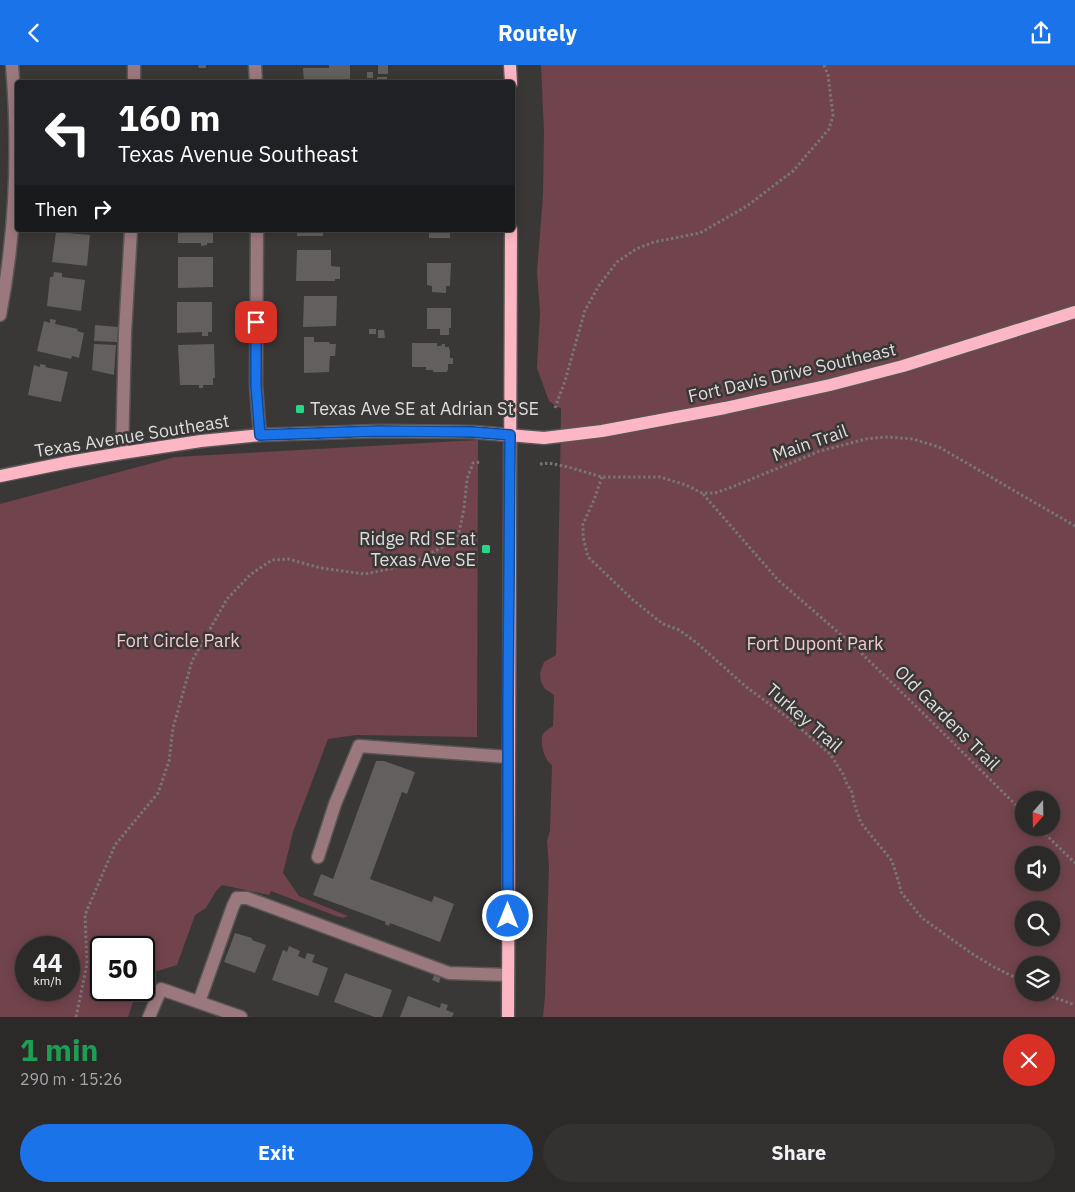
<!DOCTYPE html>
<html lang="en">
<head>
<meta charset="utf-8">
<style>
	:root { --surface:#2c2929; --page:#343131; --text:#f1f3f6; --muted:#a6a6a8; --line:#484546; --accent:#1a73e8 }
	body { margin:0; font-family:"IBM Plex Sans",sans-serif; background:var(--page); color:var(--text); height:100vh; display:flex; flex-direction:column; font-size:19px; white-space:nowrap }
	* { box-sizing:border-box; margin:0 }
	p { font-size:16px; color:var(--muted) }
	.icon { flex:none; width:28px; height:28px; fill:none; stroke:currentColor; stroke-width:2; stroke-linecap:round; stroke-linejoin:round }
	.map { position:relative; height:952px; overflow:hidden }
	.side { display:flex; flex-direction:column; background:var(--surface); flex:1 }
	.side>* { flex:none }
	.hud { position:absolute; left:15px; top:15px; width:500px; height:152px; border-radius:5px; box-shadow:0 2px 12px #0003,0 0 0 1px var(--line); background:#202124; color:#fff; overflow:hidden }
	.needle { width:32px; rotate:200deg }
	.buttons { position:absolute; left:1015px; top:726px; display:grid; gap:10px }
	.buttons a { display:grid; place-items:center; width:45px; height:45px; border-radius:50%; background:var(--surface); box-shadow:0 2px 12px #0003,0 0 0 1px var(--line); font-size:25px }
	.speed { position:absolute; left:15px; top:871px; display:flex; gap:10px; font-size:25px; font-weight:700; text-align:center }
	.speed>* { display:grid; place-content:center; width:65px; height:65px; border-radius:50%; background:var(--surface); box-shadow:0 2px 12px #0003,0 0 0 1px var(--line); line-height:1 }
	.speed small { font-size:12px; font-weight:400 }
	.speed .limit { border:2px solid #111; border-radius:8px; background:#fff; color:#111 }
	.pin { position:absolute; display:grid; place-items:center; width:42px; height:42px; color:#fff; margin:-21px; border-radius:10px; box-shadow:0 2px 8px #0006 }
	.me { position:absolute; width:55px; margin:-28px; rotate:0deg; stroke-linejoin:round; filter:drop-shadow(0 0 4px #0008) }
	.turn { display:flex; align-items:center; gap:18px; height:105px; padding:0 20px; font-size:22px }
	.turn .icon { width:65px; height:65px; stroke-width:2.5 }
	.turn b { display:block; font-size:35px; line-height:42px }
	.then { display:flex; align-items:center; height:48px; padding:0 20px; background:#0003; gap:10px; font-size:19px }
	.round { display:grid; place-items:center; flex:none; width:52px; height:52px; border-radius:26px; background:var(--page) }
	.head { display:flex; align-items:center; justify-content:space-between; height:85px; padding:0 20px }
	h1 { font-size:30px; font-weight:700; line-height:38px; color:#1e9e55 }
	.action { display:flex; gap:10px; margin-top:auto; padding:10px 20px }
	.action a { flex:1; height:58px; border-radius:30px; background:var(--accent); color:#fff; font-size:20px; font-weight:700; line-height:58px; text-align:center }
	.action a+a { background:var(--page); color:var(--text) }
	header { display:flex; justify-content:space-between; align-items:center; height:65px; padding:0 20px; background:var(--accent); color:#fff; font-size:22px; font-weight:700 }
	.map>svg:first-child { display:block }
	.green { fill:#71434d; fill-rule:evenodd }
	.building { fill:#635f5f }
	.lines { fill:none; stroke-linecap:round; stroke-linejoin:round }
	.minor-casing { stroke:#585555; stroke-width:15 }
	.major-casing { stroke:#585555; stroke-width:15 }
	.path { stroke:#787576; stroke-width:3; stroke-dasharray:2.5 2.5; stroke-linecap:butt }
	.minor { stroke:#9b787e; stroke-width:12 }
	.major { stroke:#fdb7c4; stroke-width:12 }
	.route-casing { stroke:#114b97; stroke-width:12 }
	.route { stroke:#1a73e8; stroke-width:9 }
	.poi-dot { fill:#25d886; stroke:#3a3737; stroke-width:2 }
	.labels { text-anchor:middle; stroke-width:5; stroke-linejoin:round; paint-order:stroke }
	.street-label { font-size:18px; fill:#dfdcdd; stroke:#3a3737 }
	.poi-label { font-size:18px; fill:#dfdcdd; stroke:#3a3737; text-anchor:start }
	.park-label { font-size:18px; fill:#f5c9d0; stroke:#3a3737 }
</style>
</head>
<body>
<header><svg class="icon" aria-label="back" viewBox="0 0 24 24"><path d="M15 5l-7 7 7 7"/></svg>Routely<svg class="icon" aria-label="share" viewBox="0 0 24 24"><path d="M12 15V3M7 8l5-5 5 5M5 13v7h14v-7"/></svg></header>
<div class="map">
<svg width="1075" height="952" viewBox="0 0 1075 952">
	<rect width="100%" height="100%" fill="#3a3737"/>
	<g class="green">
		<path d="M541,0H1075V952H543L545,931L549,802L547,776L550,766L552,700C545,696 539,677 543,669C545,666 550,663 553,661L554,630L545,624L541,617L540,608L544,597L556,590C558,508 560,426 561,343L557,342L549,336L537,303L540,247L537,207L543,130L544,67ZM1024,735H1051V762H1024ZM1024,790H1051V818H1024ZM1024,845H1051V872H1024ZM1024,900H1051V928H1024Z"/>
		<path d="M478,375L477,672L356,670L328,674L293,767L283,808L299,831L348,851L343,853L336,851L271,826L269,830L222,820L216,826L206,843L195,850L177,900L144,910V882H101V925H137L128,952H0V439L175,392ZM26,882H69V925H26Z"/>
	</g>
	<g class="building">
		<polygon points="198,0 206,0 206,3 199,3"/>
		<polygon points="329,0 350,0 350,16 304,18 303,3 329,3"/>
		<rect x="378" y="0" width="10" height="9"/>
		<rect x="367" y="7" width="6" height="6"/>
		<rect x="377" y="12" width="10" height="6"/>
		<polygon points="212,14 212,18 178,18 178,15"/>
		<rect x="426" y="14" width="24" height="4"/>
		<polygon points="178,165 213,165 213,178 207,178 207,180 201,181 201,178 178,178"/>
		<rect x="297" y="165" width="26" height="6"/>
		<rect x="429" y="165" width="21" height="8"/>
		<polygon points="56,167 90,170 87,201 52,197"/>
		<polygon points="297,185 331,185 331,201 340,202 340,214 335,214 335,216 296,216"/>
		<polygon points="178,192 213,192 213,222 178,223"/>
		<polygon points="427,198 451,198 450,221 446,221 446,228 432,227 432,221 427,220"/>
		<polygon points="54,207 62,208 62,212 85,215 81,246 47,241 50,212 53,212"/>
		<polygon points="304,231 337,231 336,261 303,262"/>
		<polygon points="177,237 212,237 212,267 208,267 208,271 202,271 202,267 177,268"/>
		<polygon points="427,243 451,243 451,263 449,263 449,270 440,270 440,264 427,264"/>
		<polygon points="50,254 56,255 55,259 78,264 77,266 84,268 79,293 72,291 71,294 37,286 44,256 50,258"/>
		<polygon points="95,260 118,262 117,277 94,276"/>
		<rect x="369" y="264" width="7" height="5"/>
		<polygon points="378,265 384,265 385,273 378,273"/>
		<polygon points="304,272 314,272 314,277 329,277 330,279 336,279 335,291 330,291 329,307 304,308"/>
		<polygon points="412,278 437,278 437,281 441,281 442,279 445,279 445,282 449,282 449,284 450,285 450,293 453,293 453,299 448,299 448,306 447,305 447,307 433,307 433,305 426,305 426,302 412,302"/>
		<polygon points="94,279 116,280 114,310 92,305"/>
		<polygon points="214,279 215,313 213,313 213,320 203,320 203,323 199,323 199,320 180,320 178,280"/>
		<polygon points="40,299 46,300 45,302 68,307 61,337 28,330 34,300 40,302"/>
		<polygon points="376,696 384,696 415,707 407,729 402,727 370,814 432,837 434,831 454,839 440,877 390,858 389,861 385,859 386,857 313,830 321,809 333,814"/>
		<polygon points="235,868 252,873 252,875 266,880 255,908 224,897"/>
		<polygon points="289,881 300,886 298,891 305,894 307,888 315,890 312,897 328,903 318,931 272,915 283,885 287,887"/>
		<polygon points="345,908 392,925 382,952 374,952 334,937"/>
		<polygon points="435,908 441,911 439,918 432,915"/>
		<polygon points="408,931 440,943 441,938 448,940 446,945 454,948 452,952 400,952"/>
	</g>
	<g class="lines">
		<defs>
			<g id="minor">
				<polyline points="134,0 134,18"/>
				<polyline points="255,0 256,18"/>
				<polyline points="257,165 256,321 260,370"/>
				<path d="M0,250C16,167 19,84 12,0"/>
				<polyline points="122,388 125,268 131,165"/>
				<polyline points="318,792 335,739 359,681 508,692"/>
				<polyline points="199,937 233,841 237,833 247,833 449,908 508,910"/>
				<polyline points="149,952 161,924 241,952"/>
			</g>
			<g id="major">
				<polyline points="510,0 511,18"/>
				<polyline points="0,411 69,397 122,388 201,376 260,370 379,366 473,367 544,373 602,366 725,343 830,320 903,301 1075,247"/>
				<polyline points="508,952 511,165"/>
			</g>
		</defs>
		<use href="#minor" class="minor-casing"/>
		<use href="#major" class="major-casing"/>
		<g class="path">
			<polyline points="555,343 565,316 585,245 600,219 617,197 636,184 654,177 700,168 747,141 793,106 829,64 833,50 828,10 824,0"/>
			<polyline points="540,399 549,398 568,402 602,412 660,412 686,420 702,428 715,428 732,422 820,386 866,374 886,372 913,374 939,382 1075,461"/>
			<polyline points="602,412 594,435 583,459 583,472 588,492 633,535 663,559 679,565 697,578 745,621 787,652 830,689 843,709 847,719 852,727 854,738 861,758 892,796 899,818 901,827 922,853 971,888 994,902 1024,917"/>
			<polyline points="703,429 778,515 854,581 930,655 1024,748"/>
			<polyline points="1038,762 1075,798"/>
			<polyline points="1042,928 1075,940"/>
			<polyline points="76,952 87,899 85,850 115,780 158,728 169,696 173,663 192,596 227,534 251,509 272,495 288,494 321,503 365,509 409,500 426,491 455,475 459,467 464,444 467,414 473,398 481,397"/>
		</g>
		<use href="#minor" class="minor"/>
		<use href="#major" class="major"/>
	</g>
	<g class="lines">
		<defs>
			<polyline id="route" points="256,257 256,321 260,370 378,366 473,367 510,370 508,639 508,851"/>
		</defs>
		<use href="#route" class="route-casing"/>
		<use href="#route" class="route"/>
	</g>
	<g class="poi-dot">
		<rect x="295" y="339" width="10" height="10" rx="2.5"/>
		<rect x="481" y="479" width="10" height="10" rx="2.5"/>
	</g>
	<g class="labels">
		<g class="street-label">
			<text transform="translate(792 308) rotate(-13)" y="6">Fort Davis Drive Southeast</text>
			<text transform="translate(132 371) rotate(-9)" y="6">Texas Avenue Southeast</text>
			<text transform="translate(810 378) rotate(-19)" y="6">Main Trail</text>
			<text transform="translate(804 653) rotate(41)" y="6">Turkey Trail</text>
			<text transform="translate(947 653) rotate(45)" y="6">Old Gardens Trail</text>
		</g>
		<g class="poi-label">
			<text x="310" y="350">Texas Ave SE at Adrian St SE</text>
			<text x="476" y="480" text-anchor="end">Ridge Rd SE at<tspan x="476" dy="21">Texas Ave SE</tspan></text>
		</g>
		<g class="park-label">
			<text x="178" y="582">Fort Circle Park</text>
			<text x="815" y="585">Fort Dupont Park</text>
		</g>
	</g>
</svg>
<div class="buttons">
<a><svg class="needle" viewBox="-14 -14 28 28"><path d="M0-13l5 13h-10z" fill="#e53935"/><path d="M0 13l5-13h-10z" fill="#a6a6a8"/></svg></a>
<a><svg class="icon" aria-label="sound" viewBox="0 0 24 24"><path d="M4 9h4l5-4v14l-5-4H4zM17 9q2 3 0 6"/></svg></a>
<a><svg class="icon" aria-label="search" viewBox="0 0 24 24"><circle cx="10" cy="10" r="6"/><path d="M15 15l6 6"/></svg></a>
<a><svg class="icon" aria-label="layers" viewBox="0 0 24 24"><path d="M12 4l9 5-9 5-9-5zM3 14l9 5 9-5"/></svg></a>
</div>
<div class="speed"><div>44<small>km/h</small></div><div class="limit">50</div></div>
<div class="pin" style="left:256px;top:257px;background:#d93025"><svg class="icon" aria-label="arrive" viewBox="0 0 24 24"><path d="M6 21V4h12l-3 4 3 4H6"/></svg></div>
<svg class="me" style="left:508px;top:851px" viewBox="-20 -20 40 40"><circle r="17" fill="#1a73e8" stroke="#fff" stroke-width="3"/><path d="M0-11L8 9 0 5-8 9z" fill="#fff"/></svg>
<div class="hud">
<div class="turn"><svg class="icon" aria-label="left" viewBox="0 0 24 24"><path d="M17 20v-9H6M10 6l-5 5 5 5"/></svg><div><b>160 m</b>Texas Avenue Southeast</div></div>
<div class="then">Then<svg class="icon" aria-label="right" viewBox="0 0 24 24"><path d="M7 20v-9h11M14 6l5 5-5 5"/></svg></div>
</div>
</div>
<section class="side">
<div class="head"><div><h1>1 min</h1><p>290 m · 15:26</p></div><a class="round" style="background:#d93025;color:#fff"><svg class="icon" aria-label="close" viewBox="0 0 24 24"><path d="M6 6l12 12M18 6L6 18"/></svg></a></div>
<div class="action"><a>Exit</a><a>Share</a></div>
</section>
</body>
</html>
